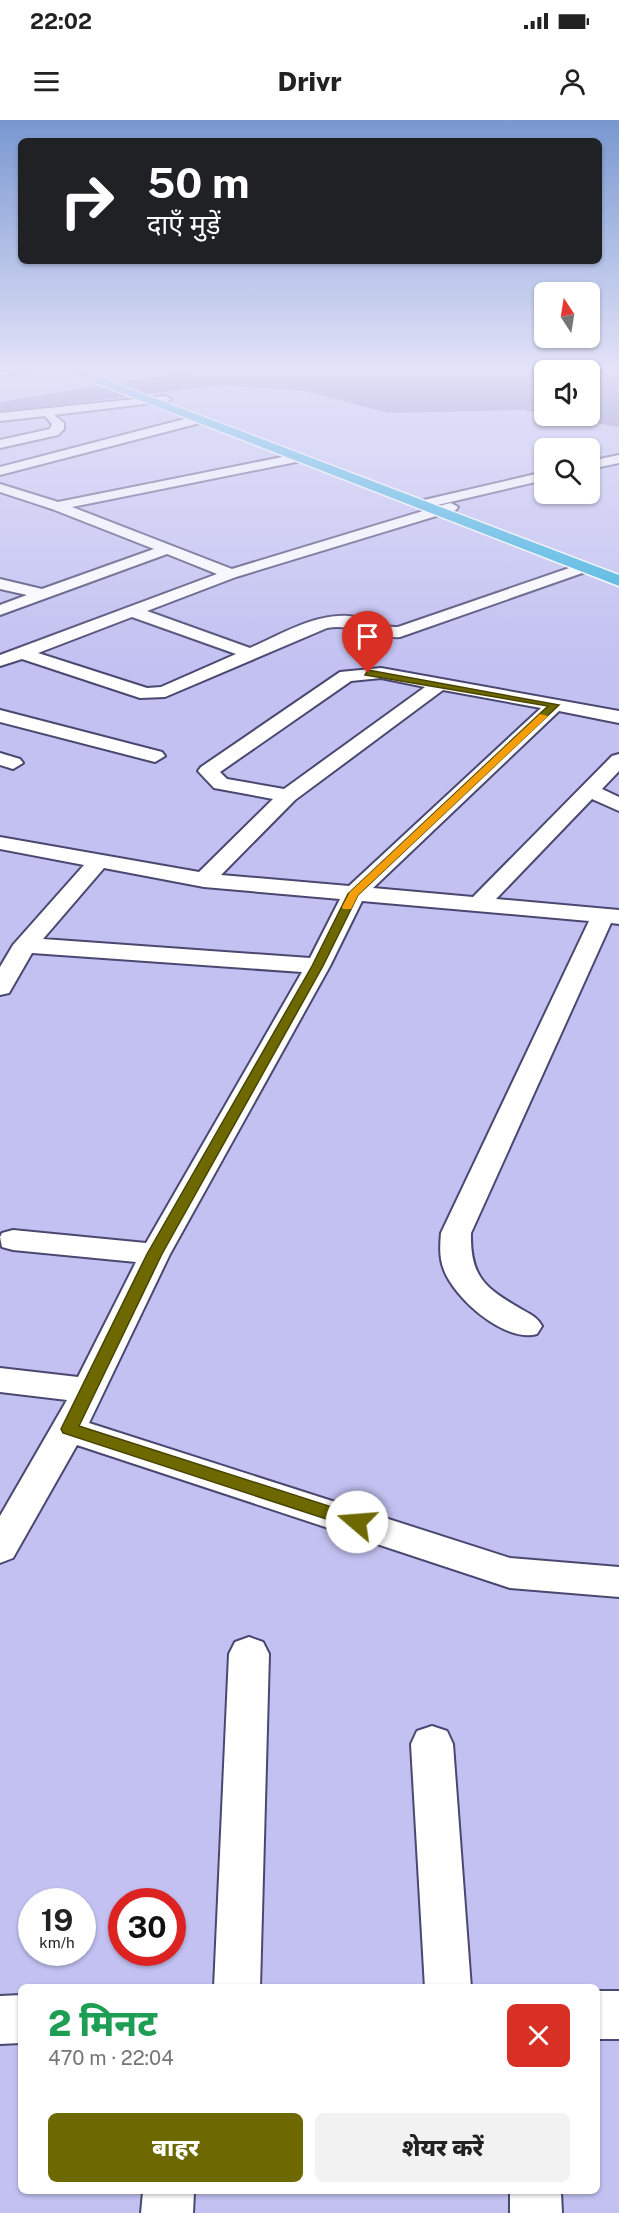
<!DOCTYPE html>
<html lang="hi">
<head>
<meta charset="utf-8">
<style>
	:root { --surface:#fff; --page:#f2f2f2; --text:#222; --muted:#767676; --accent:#6e6800 }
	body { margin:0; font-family:"Public Sans","Noto Sans Devanagari",sans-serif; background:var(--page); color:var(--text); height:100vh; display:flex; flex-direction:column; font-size:22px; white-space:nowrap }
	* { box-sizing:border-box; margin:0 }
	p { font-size:20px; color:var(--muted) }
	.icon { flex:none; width:33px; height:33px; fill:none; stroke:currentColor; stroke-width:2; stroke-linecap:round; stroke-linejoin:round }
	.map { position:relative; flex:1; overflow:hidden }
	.sheet { position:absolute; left:18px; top:1864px; width:582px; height:210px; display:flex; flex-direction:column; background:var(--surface); border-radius:9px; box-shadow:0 2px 4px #0004 }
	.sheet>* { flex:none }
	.banner { position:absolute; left:18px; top:18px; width:584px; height:126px; border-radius:9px; box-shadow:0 2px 4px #0004; background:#202124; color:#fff; overflow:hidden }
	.needle { width:39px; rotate:348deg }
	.fabs { position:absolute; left:534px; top:162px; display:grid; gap:12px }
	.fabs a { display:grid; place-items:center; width:66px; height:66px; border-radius:9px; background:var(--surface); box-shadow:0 2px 4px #0004; font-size:30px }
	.speed { position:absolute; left:18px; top:1768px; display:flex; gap:12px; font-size:30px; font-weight:700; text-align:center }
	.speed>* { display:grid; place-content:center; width:78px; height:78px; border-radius:50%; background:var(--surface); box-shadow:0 2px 4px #0004; line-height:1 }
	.speed small { font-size:15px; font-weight:400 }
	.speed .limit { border:9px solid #d22; background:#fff; color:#111 }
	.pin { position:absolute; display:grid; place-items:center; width:51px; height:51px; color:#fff; margin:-62px -26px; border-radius:50% 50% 50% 0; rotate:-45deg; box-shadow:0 0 6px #0007 }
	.pin .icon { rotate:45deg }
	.me { position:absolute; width:66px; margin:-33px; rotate:288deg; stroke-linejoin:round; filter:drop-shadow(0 0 4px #0008) }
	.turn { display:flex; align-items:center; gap:21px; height:126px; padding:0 30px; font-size:27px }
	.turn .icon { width:78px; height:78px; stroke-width:2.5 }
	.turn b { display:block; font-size:42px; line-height:51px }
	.round { display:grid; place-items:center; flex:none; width:63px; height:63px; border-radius:9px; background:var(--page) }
	.summary { display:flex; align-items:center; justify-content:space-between; height:102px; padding:0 30px }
	h1 { font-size:36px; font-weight:800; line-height:45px; color:#1e9e55 }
	.action { display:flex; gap:12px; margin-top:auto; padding:12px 30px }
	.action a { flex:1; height:69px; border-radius:9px; background:var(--accent); color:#fff; font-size:24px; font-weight:800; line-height:69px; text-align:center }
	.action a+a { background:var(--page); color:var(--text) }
	.status { display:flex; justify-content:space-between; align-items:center; height:42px; padding:0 30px; background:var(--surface); direction:ltr }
	.status svg { height:16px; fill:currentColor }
	header { display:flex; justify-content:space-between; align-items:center; height:78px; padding:0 30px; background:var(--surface); font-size:27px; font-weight:800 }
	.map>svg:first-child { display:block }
	.water { fill:#726ead }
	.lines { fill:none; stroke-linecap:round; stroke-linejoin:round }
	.street-casing { stroke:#4a4870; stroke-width:4 }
	.highway-casing { stroke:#fff; stroke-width:3 }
	.street { fill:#fff; fill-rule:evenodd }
	.highway { fill:#33b1dc; fill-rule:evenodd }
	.route { fill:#6e6800; stroke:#484400; stroke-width:1.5 }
	.slow { fill:#f59e0b }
</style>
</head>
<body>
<div class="status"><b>22:02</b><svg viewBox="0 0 49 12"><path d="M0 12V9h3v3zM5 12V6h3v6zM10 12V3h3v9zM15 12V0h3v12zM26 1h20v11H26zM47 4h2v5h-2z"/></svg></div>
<header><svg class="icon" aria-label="menu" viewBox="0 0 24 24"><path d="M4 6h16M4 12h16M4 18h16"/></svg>Drivr<svg class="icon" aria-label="person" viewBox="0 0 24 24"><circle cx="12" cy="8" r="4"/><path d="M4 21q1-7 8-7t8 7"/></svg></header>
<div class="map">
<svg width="619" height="2093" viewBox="0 0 619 2093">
	<rect width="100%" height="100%" fill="#c2c1f1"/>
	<g class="water">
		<polygon points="191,251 544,251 544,294 524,290 389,293 304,271 222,265 0,292 0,282"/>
		<polygon points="590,251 619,251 619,307 554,296 590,296"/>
	</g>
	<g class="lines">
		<defs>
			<g id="street">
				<polygon points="0,251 27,251 0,256"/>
				<polygon points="165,276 171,279 169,281 54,295 64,303 64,309 58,315 0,328 0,320 50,309 52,304 45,296 0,301 0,293"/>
				<polygon points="196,296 202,300 200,303 0,355 0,347"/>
				<path d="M297,334L303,338L301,341L72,387L232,449L446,384L451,383L458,387L456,390L236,457L147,491L250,528C280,515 314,494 348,496C365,497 380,508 398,507L578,445L583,443L591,448L588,451L400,517C374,519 354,503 327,508L165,577L140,578L22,539L0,546V535L217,454L167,434L0,495V485L27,475L0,469V459L42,469L154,429L52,389L0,372V364L58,382ZM132,497L236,534L161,567L147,568L38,533Z"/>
				<polygon points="619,335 619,343 590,349 590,341"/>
				<polygon points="544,352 544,360 429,387 422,383 424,380"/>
				<path d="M381,548L619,591V603L559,591L373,768L473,777L612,636L619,634V651L602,669L619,677V691L592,679L496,779L619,790V804L611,803L471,1113C470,1157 485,1168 521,1189C530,1194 537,1197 542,1206L537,1214C505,1223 455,1179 444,1150C439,1138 440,1125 441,1113L589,801L362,781L330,846L170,1134L89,1303L510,1438L619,1447V1477L510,1468L77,1325L13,1438L0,1443V1396L67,1280L0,1272V1248L78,1257L136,1142L13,1130L2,1127L0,1117L2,1113L13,1110L146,1123L302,852L32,833L9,873L0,875V847L13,825L84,745L0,729V717L199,752L273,679L214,668L198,651L201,647L340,552ZM381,558L425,567L284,669L227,659L220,652L351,561ZM443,570L541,588L349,766L221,755L295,680ZM104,748L204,767L340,779L310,838L43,819Z"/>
				<polygon points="0,590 162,632 165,636 155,642 0,602"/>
				<polygon points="0,633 20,639 23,643 13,649 0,645"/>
				<polygon points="249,1517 263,1522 269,1534 260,1868 214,1868 229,1534 235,1522"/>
				<polygon points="432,1606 447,1611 453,1624 471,1868 425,1868 411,1624 417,1611"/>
				<rect x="597" y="1871" width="22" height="48"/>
				<polygon points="21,1875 21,1923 0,1924 0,1876"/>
				<polygon points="143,2072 194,2072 193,2093 141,2093"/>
				<polygon points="510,2072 561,2072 562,2093 510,2093"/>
			</g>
			<polygon id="highway" points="65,251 83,251 619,455 619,466"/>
		</defs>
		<use href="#street" class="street-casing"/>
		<use href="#highway" class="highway-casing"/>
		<use href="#street" class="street"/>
		<use href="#highway" class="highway"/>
	</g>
	<linearGradient id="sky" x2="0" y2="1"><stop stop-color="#7998d0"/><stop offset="0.46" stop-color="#e4e3f9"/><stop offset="1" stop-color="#e4e3f9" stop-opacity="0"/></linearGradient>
	<rect width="619" height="544" fill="url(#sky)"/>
	<polygon class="route" points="368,550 559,585 358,775 323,846 162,1134 79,1306 363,1397 365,1402 363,1407 357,1409 63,1313 61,1309 147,1134 312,846 348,774 548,586 365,555"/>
	<polygon class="slow" points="540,594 548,596 358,775 351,789 343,789 342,787 350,772"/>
</svg>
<div class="fabs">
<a><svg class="needle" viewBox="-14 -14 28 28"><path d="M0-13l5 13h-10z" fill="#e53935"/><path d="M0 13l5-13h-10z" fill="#767676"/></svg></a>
<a><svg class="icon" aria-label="sound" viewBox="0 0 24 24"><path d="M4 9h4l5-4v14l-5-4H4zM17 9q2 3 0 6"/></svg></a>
<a><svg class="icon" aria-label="search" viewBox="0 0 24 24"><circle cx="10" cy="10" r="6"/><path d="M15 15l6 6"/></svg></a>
</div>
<div class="speed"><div>19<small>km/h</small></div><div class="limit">30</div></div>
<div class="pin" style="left:368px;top:553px;background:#d93025"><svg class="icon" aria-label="arrive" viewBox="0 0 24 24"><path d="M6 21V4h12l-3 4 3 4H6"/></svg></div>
<svg class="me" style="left:357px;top:1402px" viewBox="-20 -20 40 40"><circle r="19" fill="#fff"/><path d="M0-13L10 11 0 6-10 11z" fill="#6e6800"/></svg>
<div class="banner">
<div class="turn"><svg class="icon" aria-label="right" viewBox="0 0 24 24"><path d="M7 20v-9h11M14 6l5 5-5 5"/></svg><div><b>50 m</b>दाएँ मुड़ें</div></div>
</div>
<section class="sheet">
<div class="summary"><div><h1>2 मिनट</h1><p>470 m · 22:04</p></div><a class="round" style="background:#d93025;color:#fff"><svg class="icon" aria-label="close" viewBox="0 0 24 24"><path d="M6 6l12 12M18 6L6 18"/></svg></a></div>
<div class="action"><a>बाहर</a><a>शेयर करें</a></div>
</section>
</div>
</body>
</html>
